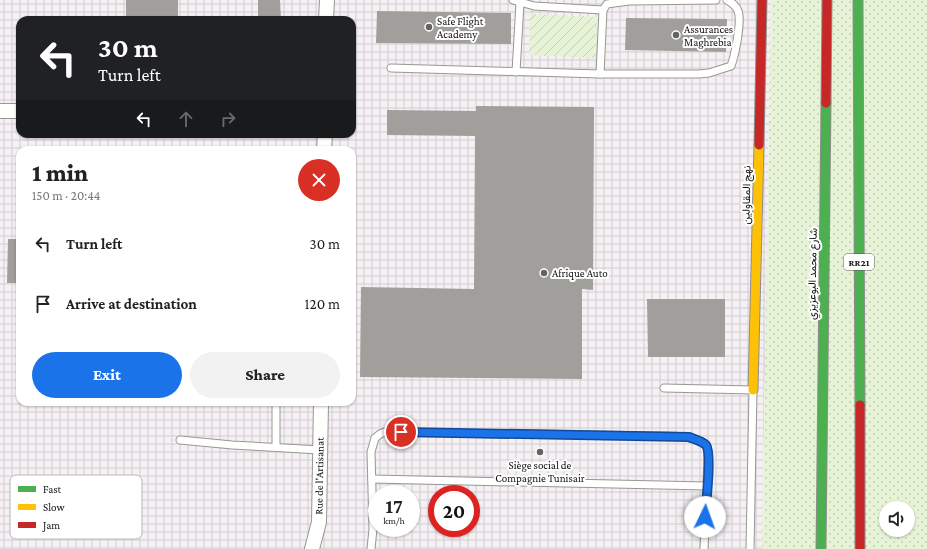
<!DOCTYPE html>
<html lang="en">
<head>
<meta charset="utf-8">
<style>
	:root { --surface:#fff; --page:#f2f2f2; --text:#222; --muted:#767676; --accent:#1a73e8 }
	body { margin:0; font-family:"Crimson Pro",Vazirmatn,serif; background:var(--page); color:var(--text); height:100vh; display:flex; flex-direction:column; font-size:15px; white-space:nowrap }
	* { box-sizing:border-box; margin:0 }
	p { font-size:13px; color:var(--muted) }
	.icon { flex:none; width:22px; height:22px; fill:none; stroke:currentColor; stroke-width:2; stroke-linecap:round; stroke-linejoin:round }
	.map { position:relative; flex:1; overflow:hidden }
	.drawer { position:absolute; left:16px; top:146px; width:340px; height:260px; display:flex; flex-direction:column; background:var(--surface); border-radius:12px; box-shadow:0 1px 3px #0004 }
	.drawer>* { flex:none }
	.top-card { position:absolute; left:16px; top:16px; width:340px; height:122px; border-radius:12px; box-shadow:0 1px 3px #0004; background:#202124; color:#fff; overflow:hidden }
	.buttons { position:absolute; left:879px; top:501px; display:grid; gap:8px }
	.buttons a { display:grid; place-items:center; width:36px; height:36px; border-radius:50%; background:var(--surface); box-shadow:0 1px 3px #0004; font-size:20px }
	.speed { position:absolute; left:368px; top:485px; display:flex; gap:8px; font-size:20px; font-weight:700; text-align:center }
	.speed>* { display:grid; place-content:center; width:52px; height:52px; border-radius:50%; background:var(--surface); box-shadow:0 1px 3px #0004; line-height:1 }
	.speed small { font-size:10px; font-weight:400 }
	.speed .limit { border:6px solid #d22; background:#fff; color:#111 }
	.pin { position:absolute; display:grid; place-items:center; width:34px; height:34px; color:#fff; margin:-17px; border:2px solid #fff; border-radius:50%; box-shadow:0 1px 4px #0007 }
	.me { position:absolute; width:44px; margin:-22px; rotate:3deg; stroke-linejoin:round; filter:drop-shadow(0 0 3px #0008) }
	.turn { display:flex; align-items:center; gap:14px; height:84px; padding:0 16px; font-size:18px }
	.turn .icon { width:52px; height:52px; stroke-width:2.5 }
	.turn b { display:block; font-size:28px; line-height:34px }
	.lanes { display:flex; align-items:center; height:38px; padding:0 16px; background:#0003; justify-content:center; gap:20px; direction:ltr }
	.lanes .off { opacity:.35 }
	.round { display:grid; place-items:center; flex:none; width:42px; height:42px; border-radius:21px; background:var(--page) }
	.summary { display:flex; align-items:center; justify-content:space-between; height:68px; padding:0 16px }
	h1 { font-size:24px; font-weight:800; line-height:30px }
	.button { display:flex; gap:8px; margin-top:auto; padding:8px 16px }
	.button a { flex:1; height:46px; border-radius:24px; background:var(--accent); color:#fff; font-size:16px; font-weight:800; line-height:46px; text-align:center }
	.button a+a { background:var(--page); color:var(--text) }
	ul { padding:0; list-style:none }
	li { display:flex; align-items:center; gap:12px; height:60px; padding:0 16px }
	li div { flex:1 }
	li b { display:block; font-size:15px }
	li em { font-style:normal }
	.map>svg:first-child { display:block }
	.industrial { fill:url(#industrial-grid); fill-rule:evenodd }
	.grass { fill:url(#grass-dots); fill-rule:evenodd }
	.garden { fill:url(#garden-furrows) }
	.building { fill:#a19f9c }
	.lines { fill:none; stroke-linecap:round; stroke-linejoin:round }
	.lane-casing { stroke:#979795; stroke-width:9 }
	.street-casing { stroke:#979795; stroke-width:16 }
	.fast-casing { stroke:#8e8d8b; stroke-width:11 }
	.slow-casing { stroke:#8e8d8b; stroke-width:11 }
	.jam-casing { stroke:#8e8d8b; stroke-width:11 }
	.lane { stroke:#fffffe; stroke-width:7 }
	.street { stroke:#fffffe; stroke-width:14 }
	.fast { stroke:#4caf50; stroke-width:9 }
	.slow { stroke:#ffc107; stroke-width:9 }
	.jam { stroke:#c62828; stroke-width:9 }
	.route-casing { stroke:#114b97; stroke-width:10 }
	.route { stroke:#1a73e8; stroke-width:7 }
	.poi-dot { fill:#646362; stroke:#fff; stroke-width:1.5 }
	.labels { text-anchor:middle; stroke-width:4; stroke-linejoin:round; paint-order:stroke }
	.shield { fill:#fff; stroke:#585858; stroke-width:1 }
	.shield-label { font-size:10px; font-weight:bold; fill:#111 }
	.poi-label { font-size:11px; fill:#111; stroke:#fff; text-anchor:start }
	.street-label { font-size:11px; fill:#111; stroke:#fff }
	.key { fill:#fff; stroke:#b8b8b8; stroke-width:1 }
	.key-label { font-size:11px; fill:#111 }
</style>
</head>
<body>
<div class="map">
<svg width="927" height="549" viewBox="0 0 927 549">
	<defs>
		<pattern id="industrial-grid" width="8" height="8" patternUnits="userSpaceOnUse"><rect width="8" height="8" fill="#f5f0f3"/><path d="M0 4h8M4 0v8" fill="none" stroke="#d1cdcf"/></pattern>
		<pattern id="grass-dots" width="8" height="8" patternUnits="userSpaceOnUse"><rect width="8" height="8" fill="#e7f3d7"/><path d="M2 2h.1M6 6h.1" fill="none" stroke="#c5cfb8" stroke-width="1.8" stroke-linecap="round"/></pattern>
		<pattern id="garden-furrows" width="10" height="10" patternUnits="userSpaceOnUse"><rect width="10" height="10" fill="#e7f3d7"/><path d="M-1 1l2-2M0 10L10 0M9 11l2-2" fill="none" stroke="#c5cfb8"/></pattern>
	</defs>
	<rect width="100%" height="100%" fill="#fdfcf7"/>
	<path class="industrial" d="M0,0H771L762,549H0ZM20,20H352V134H20ZM20,150H352V402H20ZM377,494H411V528H377ZM437,494H471V528H437Z"/>
	<path class="grass" d="M771,0H927V549H762ZM886,508H908V530H886Z"/>
	<polygon class="garden" points="530,14 597,17 596,58 529,55"/>
	<g class="building">
		<rect x="126" y="0" width="52" height="20"/>
		<polygon points="258,0 280,0 281,20 258,20"/>
		<polygon points="377,11 511,13 511,44 376,43"/>
		<polygon points="626,18 727,19 726,52 625,50"/>
		<polygon points="476,106 594,107 593,290 582,289 582,379 360,377 361,287 474,289 475,136 387,135 387,110 476,111"/>
		<polygon points="8,239 20,239 20,283 7,283"/>
		<polygon points="647,299 725,299 725,357 648,357"/>
	</g>
	<g class="lines">
		<defs>
			<g id="lane">
				<polyline points="513,0 534,6 603,10"/>
				<path d="M391,68L600,74H699L709,73L731,66C735,55 742,21 738,11C736,5 732,3 727,0"/>
				<polyline points="516,72 520,3"/>
				<polyline points="600,74 603,10 607,4 629,1 716,0"/>
				<polyline points="664,388 753,390 750,549"/>
				<polyline points="180,440 232,445 320,450"/>
				<polyline points="276,447 276,402"/>
				<polyline points="372,479 707,486"/>
				<path d="M371,549L373,529L371,452L375,438L380,434L385,432L651,436C663,436 701,434 707,447C708,450 708,456 708,460L704,549"/>
			</g>
			<g id="street">
				<polyline points="326,20 327,0"/>
				<polyline points="0,111 20,111"/>
				<polyline points="324,150 325,134"/>
				<polyline points="312,549 319,522 321,402"/>
			</g>
			<g id="fast">
				<polyline points="858,0 860,405"/>
				<polyline points="821,549 826,103"/>
			</g>
			<polyline id="slow" points="753,390 759,145"/>
			<g id="jam">
				<polyline points="826,103 827,0"/>
				<polyline points="759,145 762,0"/>
				<polyline points="860,549 860,405"/>
			</g>
		</defs>
		<use href="#lane" class="lane-casing"/>
		<use href="#street" class="street-casing"/>
		<use href="#fast" class="fast-casing"/>
		<use href="#slow" class="slow-casing"/>
		<use href="#jam" class="jam-casing"/>
		<use href="#lane" class="lane"/>
		<use href="#street" class="street"/>
		<use href="#fast" class="fast"/>
		<use href="#slow" class="slow"/>
		<use href="#jam" class="jam"/>
	</g>
	<g class="lines">
		<defs>
			<path id="route" d="M401,432L689,437C694,439 702,441 706,445C712,453 706,504 705,517"/>
		</defs>
		<use href="#route" class="route-casing"/>
		<use href="#route" class="route"/>
	</g>
	<g class="poi-dot">
		<circle cx="429" cy="27" r="4"/>
		<circle cx="676" cy="35" r="4"/>
		<circle cx="544" cy="273" r="4"/>
		<circle cx="540" cy="452" r="4"/>
	</g>
	<g class="labels">
		<rect class="shield" x="844" y="254" width="30" height="16" rx="3"/>
		<g class="shield-label">
			<text x="859" y="266">RR21</text>
		</g>
		<g class="poi-label">
			<text x="437" y="25">Safe Flight<tspan x="437" dy="13">Academy</tspan></text>
			<text x="684" y="33">Assurances<tspan x="684" dy="13">Maghrebia</tspan></text>
			<text x="552" y="277">Afrique Auto</text>
			<text x="540" y="469" text-anchor="middle">Siège social de<tspan x="540" dy="13">Compagnie Tunisair</tspan></text>
		</g>
		<g class="street-label">
			<text transform="translate(746 195) rotate(-89)" y="4">نهج المقاولين</text>
			<text transform="translate(812 274) rotate(-89)" y="4">شارع محمد البوعزيزي</text>
			<text transform="translate(319 476) rotate(-89)" y="4">Rue de l'Artisanat</text>
		</g>
	</g>
	<rect x="10" y="475" width="132" height="64" rx="6" class="key"/>
	<rect x="18" y="486" width="18" height="6" fill="#4caf50"/>
	<rect x="18" y="504" width="18" height="6" fill="#ffc107"/>
	<rect x="18" y="522" width="18" height="6" fill="#c62828"/>
	<g class="key-label">
		<text x="43" y="493">Fast</text>
		<text x="43" y="511">Slow</text>
		<text x="43" y="529">Jam</text>
	</g>
</svg>
<div class="buttons">
<a><svg class="icon" aria-label="sound" viewBox="0 0 24 24"><path d="M4 9h4l5-4v14l-5-4H4zM17 9q2 3 0 6"/></svg></a>
</div>
<div class="speed"><div>17<small>km/h</small></div><div class="limit">20</div></div>
<div class="pin" style="left:401px;top:432px;background:#d93025"><svg class="icon" aria-label="arrive" viewBox="0 0 24 24"><path d="M6 21V4h12l-3 4 3 4H6"/></svg></div>
<svg class="me" style="left:705px;top:517px" viewBox="-20 -20 40 40"><circle r="19" fill="#fff"/><path d="M0-13L10 11 0 6-10 11z" fill="#1a73e8"/></svg>
<div class="top-card">
<div class="turn"><svg class="icon" aria-label="left" viewBox="0 0 24 24"><path d="M17 20v-9H6M10 6l-5 5 5 5"/></svg><div><b>30 m</b>Turn left</div></div>
<div class="lanes"><svg class="icon" aria-label="left" viewBox="0 0 24 24"><path d="M17 20v-9H6M10 6l-5 5 5 5"/></svg><svg class="icon off" aria-label="ahead" viewBox="0 0 24 24"><path d="M12 20V5M6 11l6-6 6 6"/></svg><svg class="icon off" aria-label="right" viewBox="0 0 24 24"><path d="M7 20v-9h11M14 6l5 5-5 5"/></svg></div>
</div>
<section class="drawer">
<div class="summary"><div><h1>1 min</h1><p>150 m · 20:44</p></div><a class="round" style="background:#d93025;color:#fff"><svg class="icon" aria-label="close" viewBox="0 0 24 24"><path d="M6 6l12 12M18 6L6 18"/></svg></a></div>
<ul>
<li><svg class="icon" aria-label="left" viewBox="0 0 24 24"><path d="M17 20v-9H6M10 6l-5 5 5 5"/></svg><div><b>Turn left</b></div><em>30 m</em></li>
<li><svg class="icon" aria-label="arrive" viewBox="0 0 24 24"><path d="M6 21V4h12l-3 4 3 4H6"/></svg><div><b>Arrive at destination</b></div><em>120 m</em></li>
</ul>
<div class="button"><a>Exit</a><a>Share</a></div>
</section>
</div>
</body>
</html>
